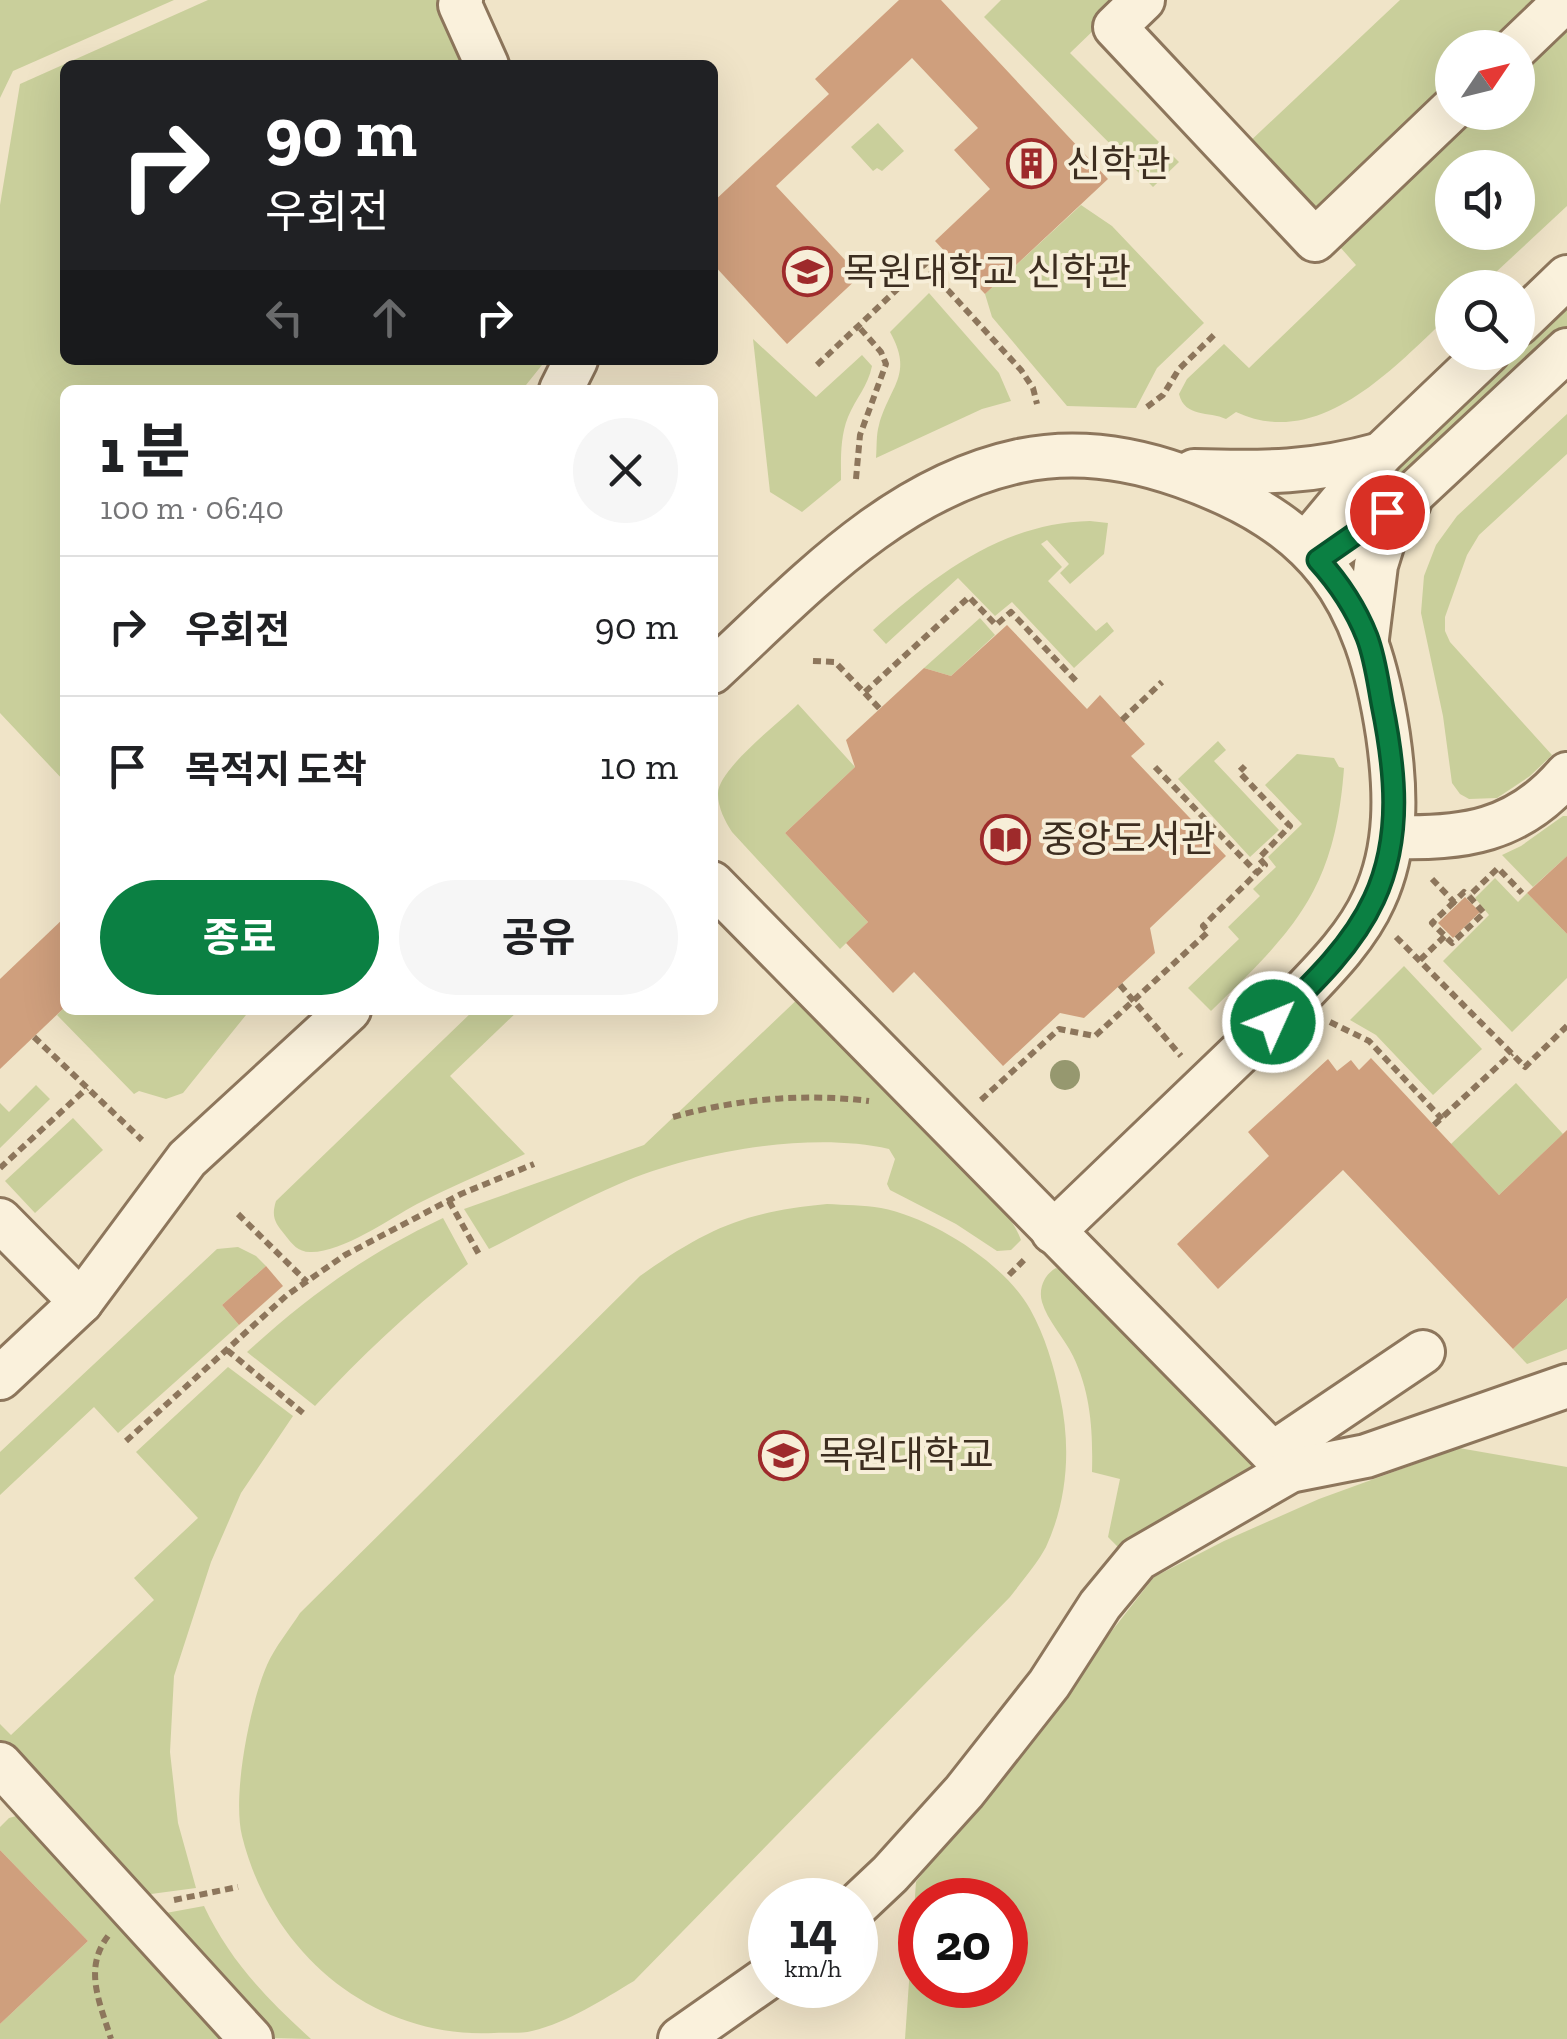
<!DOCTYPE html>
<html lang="ko">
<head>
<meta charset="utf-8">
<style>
	:root { --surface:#fff; --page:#f6f6f6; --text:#202124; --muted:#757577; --line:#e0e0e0; --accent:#0b8043 }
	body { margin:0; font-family:"Zilla Slab","Noto Sans KR",serif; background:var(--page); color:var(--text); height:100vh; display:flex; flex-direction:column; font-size:38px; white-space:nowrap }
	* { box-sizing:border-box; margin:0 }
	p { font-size:32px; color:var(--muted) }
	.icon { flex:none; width:55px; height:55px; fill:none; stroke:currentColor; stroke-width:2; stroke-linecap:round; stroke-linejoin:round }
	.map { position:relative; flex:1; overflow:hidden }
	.panel { position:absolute; left:60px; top:385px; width:658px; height:630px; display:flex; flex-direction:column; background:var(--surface); border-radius:15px; box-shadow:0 10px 40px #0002 }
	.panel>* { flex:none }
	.hud { position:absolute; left:60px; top:60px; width:658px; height:305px; border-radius:15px; box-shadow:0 10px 40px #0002; background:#202124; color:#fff; overflow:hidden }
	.needle { width:65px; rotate:55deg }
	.controls { position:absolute; left:1435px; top:30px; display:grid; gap:20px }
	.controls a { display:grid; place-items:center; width:100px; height:100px; border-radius:50%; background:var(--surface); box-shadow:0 10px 40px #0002; font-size:50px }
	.speed { position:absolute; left:748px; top:1878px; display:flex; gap:20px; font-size:50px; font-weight:700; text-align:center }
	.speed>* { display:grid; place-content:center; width:130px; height:130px; border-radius:50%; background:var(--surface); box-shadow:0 10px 40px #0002; line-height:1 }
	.speed small { font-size:25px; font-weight:400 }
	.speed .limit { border:15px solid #d22; background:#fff; color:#111 }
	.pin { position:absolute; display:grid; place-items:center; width:85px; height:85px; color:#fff; margin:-42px; border:5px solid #fff; border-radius:50%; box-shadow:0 2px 10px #0007 }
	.me { position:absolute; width:110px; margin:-55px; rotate:46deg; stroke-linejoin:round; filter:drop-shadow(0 0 8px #0008) }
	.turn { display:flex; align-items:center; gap:35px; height:210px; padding:0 40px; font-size:45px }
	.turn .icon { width:130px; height:130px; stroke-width:2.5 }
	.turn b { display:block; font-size:70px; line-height:85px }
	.lanes { display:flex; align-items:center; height:95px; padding:0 40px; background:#0003; justify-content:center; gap:50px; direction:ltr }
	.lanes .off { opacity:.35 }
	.round { display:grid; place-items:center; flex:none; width:105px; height:105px; border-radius:52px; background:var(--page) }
	.summary { display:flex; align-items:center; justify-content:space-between; height:170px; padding:0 40px }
	h1 { font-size:60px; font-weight:700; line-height:75px }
	.action { display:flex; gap:20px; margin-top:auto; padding:20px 40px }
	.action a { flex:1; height:115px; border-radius:60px; background:var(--accent); color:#fff; font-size:40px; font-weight:700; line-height:115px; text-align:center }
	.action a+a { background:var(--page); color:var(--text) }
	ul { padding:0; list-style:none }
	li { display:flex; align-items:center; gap:30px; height:140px; padding:0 40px; border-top:2px solid var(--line) }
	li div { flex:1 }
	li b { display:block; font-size:38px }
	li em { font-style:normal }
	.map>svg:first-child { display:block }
	.green { fill:#c9cf9b; fill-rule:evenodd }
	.building { fill:#cf9f7d }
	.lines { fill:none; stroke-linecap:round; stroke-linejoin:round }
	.minor-casing { stroke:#8d765c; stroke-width:48 }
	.path { stroke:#8d765c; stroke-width:6; stroke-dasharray:8 5; stroke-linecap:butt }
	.minor { stroke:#faf1dc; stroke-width:42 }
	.tree { fill:#96986f }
	.route-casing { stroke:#07532c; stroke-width:25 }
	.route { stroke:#0b8043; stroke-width:18 }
	.labels { text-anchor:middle; stroke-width:8; stroke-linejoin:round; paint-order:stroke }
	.poi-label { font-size:38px; fill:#3d2e20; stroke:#f7eed8; text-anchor:start }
</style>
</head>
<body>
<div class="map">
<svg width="1567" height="2039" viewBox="0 0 1567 2039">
	<rect width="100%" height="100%" fill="#f0e4c8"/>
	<g class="green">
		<polygon points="0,0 174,0 13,71 0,98"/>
		<polygon points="208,0 443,0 441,17 465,65 65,65 65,360 546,360 522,390 65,390 65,782 0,713 0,205 20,84"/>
		<polygon points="1001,0 1125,0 1070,53 1179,162 1153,187 984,17"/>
		<polygon points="1400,0 1552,0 1501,47 1452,48 1452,93 1315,221 1245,146"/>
		<path d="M1567,28V206L1480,287L1452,288V313C1397,364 1321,452 1236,412L1226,419C1209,411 1185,418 1179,394L1187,379L1224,344L1249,368L1356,265L1340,247L1480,113L1518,112V76ZM1452,168H1518V232H1452Z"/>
		<polygon points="878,123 904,151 882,171 877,168 873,171 851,147"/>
		<polygon points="1081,205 1112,226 1204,323 1157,368 1136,408 1067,406 992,317 985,294"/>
		<path d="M929,293L999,373L1011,401L982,409L876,458C877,447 876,435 879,425C890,385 914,375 890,332Z"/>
		<polygon points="1567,299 1567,332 1383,503 1365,491 1510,353 1518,352 1518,345"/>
		<path d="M753,339L816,397L862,355L872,366C868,386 856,398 848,417C840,437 841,459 841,480L802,512L770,492Z"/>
		<polygon points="1567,414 1567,454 1479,535 1467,555 1445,617 1445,631 1450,642 1552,755 1530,776 1497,798 1469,799 1460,794 1452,783 1443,716 1421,613 1424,576 1436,545 1457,516"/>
		<path d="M1090,521L1108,523L1104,554L1070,584L1060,573L1069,564L1047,540L1041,544L1062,567L1048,581L1096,631L1107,622L1114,631L1074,668L1012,602L995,616L958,578L886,644L873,630C937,574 1002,523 1090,521Z"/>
		<polygon points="980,618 995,635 951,676 924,668"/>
		<path d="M798,704L855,767L785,833L868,922L840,949L732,832C725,821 718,808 718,794C717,770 780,722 798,704Z"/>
		<polygon points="1218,741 1226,750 1214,761 1279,830 1250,857 1178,779"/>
		<path d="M1297,754L1334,758L1339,767L1344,768C1335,890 1295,930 1211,1011L1188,988L1239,939L1228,927L1260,896L1253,889L1276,867L1268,857L1302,824L1265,785Z"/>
		<polygon points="1563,816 1567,816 1567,856 1533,887 1502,855 1521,846"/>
		<polygon points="1495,878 1518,902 1527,893 1567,934 1567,978 1512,1032 1443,961 1489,915 1475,898"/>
		<polygon points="1404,966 1482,1049 1433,1095 1376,1035 1350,1020"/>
		<path d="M803,994C856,1048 907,1104 958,1161C979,1184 1010,1210 1021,1240L1011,1250L997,1251L956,1224L890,1190L887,1184L895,1159L889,1149C809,1131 693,1152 619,1184C575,1203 532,1227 489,1249L464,1209L644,1145Z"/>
		<polygon points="65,1007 65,1010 250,1010 183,1093 166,1099 139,1091 134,1094 57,1015"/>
		<path d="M474,1010H519L450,1076L525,1154C489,1171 452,1186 417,1204C389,1219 342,1253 310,1252C298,1252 292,1244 285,1235C275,1223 271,1217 276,1201Z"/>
		<polygon points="1516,1083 1563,1134 1499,1195 1451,1144"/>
		<polygon points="36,1085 50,1099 0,1148 0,1103 9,1112"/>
		<polygon points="73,1118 103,1150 35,1213 5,1181"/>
		<path d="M827,1204C845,1205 864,1205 881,1208C933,1218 1004,1263 1030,1309C1045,1336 1054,1366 1060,1396C1071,1447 1068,1499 1046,1547C1037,1564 1022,1581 1010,1597L634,1981C602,2000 569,2022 532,2031C520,2034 506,2032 494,2033C372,2039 271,1953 242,1836C232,1794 250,1704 267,1665C275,1647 289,1630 300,1613L640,1276C708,1228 744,1212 827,1204Z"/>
		<path d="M443,1218L468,1264C413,1308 363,1354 315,1406L247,1352C311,1294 365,1255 443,1218Z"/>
		<polygon points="238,1247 256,1256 266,1266 222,1305 239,1325 118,1433 94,1407 0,1495 0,1452 217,1249"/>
		<path d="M1056,1268L1067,1273L1265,1475L1122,1551L1108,1537L1120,1479L1092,1472C1093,1432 1091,1393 1073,1356C1065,1339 1047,1320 1042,1302C1038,1288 1045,1274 1056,1268Z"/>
		<polygon points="1567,1298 1567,1349 1527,1364 1513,1349"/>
		<polygon points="228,1367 293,1416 241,1493 211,1562 174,1676 170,1752 178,1823 196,1888 136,1896 0,1752 0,1724 11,1735 154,1600 134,1578 198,1518 136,1452"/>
		<path d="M1459,1448L1567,1467V2039H905L916,1882L1154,1577L1224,1541L1319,1499ZM920,1900H1005V1985H920Z"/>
		<polygon points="20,1815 230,2039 0,2039 0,2024 88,1941 0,1850 0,1827 9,1818"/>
		<path d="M204,1906C230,1961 266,1998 311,2039L271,2038L155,1915Z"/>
	</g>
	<g class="building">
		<polygon points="899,0 941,0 1108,179 985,294 935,241 990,189 954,150 978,128 912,58 776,186 860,276 787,344 712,263 712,203 829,94 815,79"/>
		<polygon points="1007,625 1087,709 1100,695 1145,744 1131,756 1226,856 1150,928 1155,953 1084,1018 1060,1013 1003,1066 914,972 893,993 846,943 868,922 785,833 855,767 846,740 924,668 951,676"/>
		<polygon points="1567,856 1567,934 1527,893"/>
		<polygon points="1465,897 1480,912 1453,938 1438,923"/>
		<polygon points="65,917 65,1007 0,1069 0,979"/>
		<polygon points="1371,1058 1499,1195 1567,1130 1567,1298 1513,1349 1343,1170 1218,1289 1177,1244 1269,1156 1248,1132 1328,1059 1337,1071 1351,1060 1359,1070"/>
		<polygon points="266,1266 283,1286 239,1325 222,1305"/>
		<polygon points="0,1850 88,1941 0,2024"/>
	</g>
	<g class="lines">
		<defs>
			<g id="minor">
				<polyline points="461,0 460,5 487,65"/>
				<polyline points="1143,0 1115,27 1315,240 1452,109"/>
				<polyline points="1516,48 1566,0"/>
				<polyline points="1518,324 1567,277"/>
				<polyline points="561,390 576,360"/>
				<path d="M1194,471C1264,473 1313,473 1381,454"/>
				<polyline points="1305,545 1381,454 1488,352"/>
				<polyline points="1319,559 1417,490 1567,350"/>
				<polyline points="1367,638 1376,565 1385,536 1409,503"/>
				<path d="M712,672C803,588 893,488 1019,461C1075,449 1129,457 1182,476C1318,524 1367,595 1388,735C1396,790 1398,847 1374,899C1358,935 1328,966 1301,994L1053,1232"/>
				<path d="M1392,837C1463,839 1518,832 1567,774"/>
				<polyline points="712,883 1290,1471"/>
				<polyline points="0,1220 81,1302"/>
				<polyline points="0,1378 81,1302 187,1159 349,1010"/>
				<polyline points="1273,1453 1423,1352"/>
				<polyline points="0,1764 251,2039"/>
				<polyline points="855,1907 890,1874 964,1792 1049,1684 1100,1605 1138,1559 1290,1471 1366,1456 1567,1386"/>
				<polyline points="680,2039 770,1976"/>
			</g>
		</defs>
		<use href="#minor" class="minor-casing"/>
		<g class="path">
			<polyline points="817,365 924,264 1021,370 1033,388 1037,404"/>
			<polyline points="1147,407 1163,395 1179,369 1215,334"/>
			<polyline points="856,479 860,435 886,364 881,352 858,326"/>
			<polyline points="813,661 835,662 880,709"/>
			<polyline points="865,692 969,597 996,625 1011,612 1077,682"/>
			<polyline points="1122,720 1162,682"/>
			<polyline points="1155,767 1257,873"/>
			<polyline points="1432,879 1454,902 1464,892 1469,896"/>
			<polyline points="1454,902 1432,923 1452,943 1484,913 1469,896 1498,868 1522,893"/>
			<polyline points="1396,937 1525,1067 1567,1026"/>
			<polyline points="1420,960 1445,936"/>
			<polyline points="1120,985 1181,1056"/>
			<polyline points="1330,1022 1369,1041 1442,1119"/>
			<polyline points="34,1037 142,1140"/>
			<polyline points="981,1100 1059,1029 1095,1036 1208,932 1203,926 1265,865 1259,858 1290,826 1239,772 1245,766"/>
			<path d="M673,1117C737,1099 803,1093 869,1101"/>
			<polyline points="1434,1125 1512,1053"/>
			<polyline points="0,1168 87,1088"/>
			<polyline points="449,1201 480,1256"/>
			<polyline points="238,1214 307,1282"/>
			<polyline points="1009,1275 1027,1257"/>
			<polyline points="227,1350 303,1413"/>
			<polyline points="126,1441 287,1295 345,1255 461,1194 534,1164"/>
			<polyline points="174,1900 238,1887"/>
			<path d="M108,1936C83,1969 100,2003 111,2039"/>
		</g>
		<use href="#minor" class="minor"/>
	</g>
	<circle class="tree" cx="1065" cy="1075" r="15"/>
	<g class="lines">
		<defs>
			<path id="route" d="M1273,1022C1310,986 1352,947 1374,899C1403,837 1395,768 1382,704C1378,682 1375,658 1367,637C1356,609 1338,582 1318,560L1387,512"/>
		</defs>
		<use href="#route" class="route-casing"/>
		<use href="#route" class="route"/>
	</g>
	<defs>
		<symbol id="building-ring" viewBox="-11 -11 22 22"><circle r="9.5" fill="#f7eed8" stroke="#9e2a2b" stroke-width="1.5"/><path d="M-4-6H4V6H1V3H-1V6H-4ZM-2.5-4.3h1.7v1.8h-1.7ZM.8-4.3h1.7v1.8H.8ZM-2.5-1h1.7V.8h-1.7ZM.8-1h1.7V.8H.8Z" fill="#9e2a2b"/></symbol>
		<symbol id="university-ring" viewBox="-11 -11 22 22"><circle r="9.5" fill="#f7eed8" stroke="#9e2a2b" stroke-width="1.5"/><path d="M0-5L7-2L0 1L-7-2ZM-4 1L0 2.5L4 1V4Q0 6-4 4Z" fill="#9e2a2b"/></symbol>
		<symbol id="library-ring" viewBox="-11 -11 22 22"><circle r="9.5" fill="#f7eed8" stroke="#9e2a2b" stroke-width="1.5"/><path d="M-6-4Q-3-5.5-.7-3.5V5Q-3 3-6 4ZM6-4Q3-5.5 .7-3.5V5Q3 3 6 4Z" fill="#9e2a2b"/></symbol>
	</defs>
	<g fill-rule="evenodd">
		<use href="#building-ring" x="1004" y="136" width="55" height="55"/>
		<use href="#university-ring" x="780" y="244" width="55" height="55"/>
		<use href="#library-ring" x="978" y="812" width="55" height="55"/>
		<use href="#university-ring" x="756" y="1428" width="55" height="55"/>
	</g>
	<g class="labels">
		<g class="poi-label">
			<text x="1066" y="177">신학관</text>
			<text x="843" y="285">목원대학교 신학관</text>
			<text x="1041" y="852">중앙도서관</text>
			<text x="819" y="1468">목원대학교</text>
		</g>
	</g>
</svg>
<div class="controls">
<a><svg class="needle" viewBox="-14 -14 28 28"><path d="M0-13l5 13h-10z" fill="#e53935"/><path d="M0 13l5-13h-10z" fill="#757577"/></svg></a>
<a><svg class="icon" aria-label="sound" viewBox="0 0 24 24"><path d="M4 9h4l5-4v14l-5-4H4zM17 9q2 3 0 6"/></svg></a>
<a><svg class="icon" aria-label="search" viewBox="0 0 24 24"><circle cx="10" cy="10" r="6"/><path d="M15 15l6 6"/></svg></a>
</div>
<div class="speed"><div>14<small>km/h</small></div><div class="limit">20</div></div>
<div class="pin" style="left:1387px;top:512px;background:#d93025"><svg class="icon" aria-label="arrive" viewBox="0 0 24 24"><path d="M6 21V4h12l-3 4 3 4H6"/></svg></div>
<svg class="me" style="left:1273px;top:1022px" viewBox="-20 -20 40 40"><circle r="17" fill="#0b8043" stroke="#fff" stroke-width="3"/><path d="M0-11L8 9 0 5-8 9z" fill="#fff"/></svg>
<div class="hud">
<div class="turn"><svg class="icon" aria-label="right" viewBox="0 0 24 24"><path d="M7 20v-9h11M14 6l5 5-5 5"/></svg><div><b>90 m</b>우회전</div></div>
<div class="lanes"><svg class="icon off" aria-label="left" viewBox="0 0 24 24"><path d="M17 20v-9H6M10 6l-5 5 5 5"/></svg><svg class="icon off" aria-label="ahead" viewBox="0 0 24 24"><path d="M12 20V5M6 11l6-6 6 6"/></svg><svg class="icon" aria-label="right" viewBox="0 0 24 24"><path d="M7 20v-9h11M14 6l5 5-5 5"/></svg></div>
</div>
<section class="panel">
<div class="summary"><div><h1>1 분</h1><p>100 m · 06:40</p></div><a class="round"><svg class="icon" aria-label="close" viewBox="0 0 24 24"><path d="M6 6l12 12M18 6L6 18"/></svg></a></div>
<ul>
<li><svg class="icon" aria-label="right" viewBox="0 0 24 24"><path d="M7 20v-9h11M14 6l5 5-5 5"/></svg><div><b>우회전</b></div><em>90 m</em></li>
<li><svg class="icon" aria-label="arrive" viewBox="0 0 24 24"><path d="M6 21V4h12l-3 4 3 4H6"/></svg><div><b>목적지 도착</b></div><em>10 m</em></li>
</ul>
<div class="action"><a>종료</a><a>공유</a></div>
</section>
</div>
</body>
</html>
